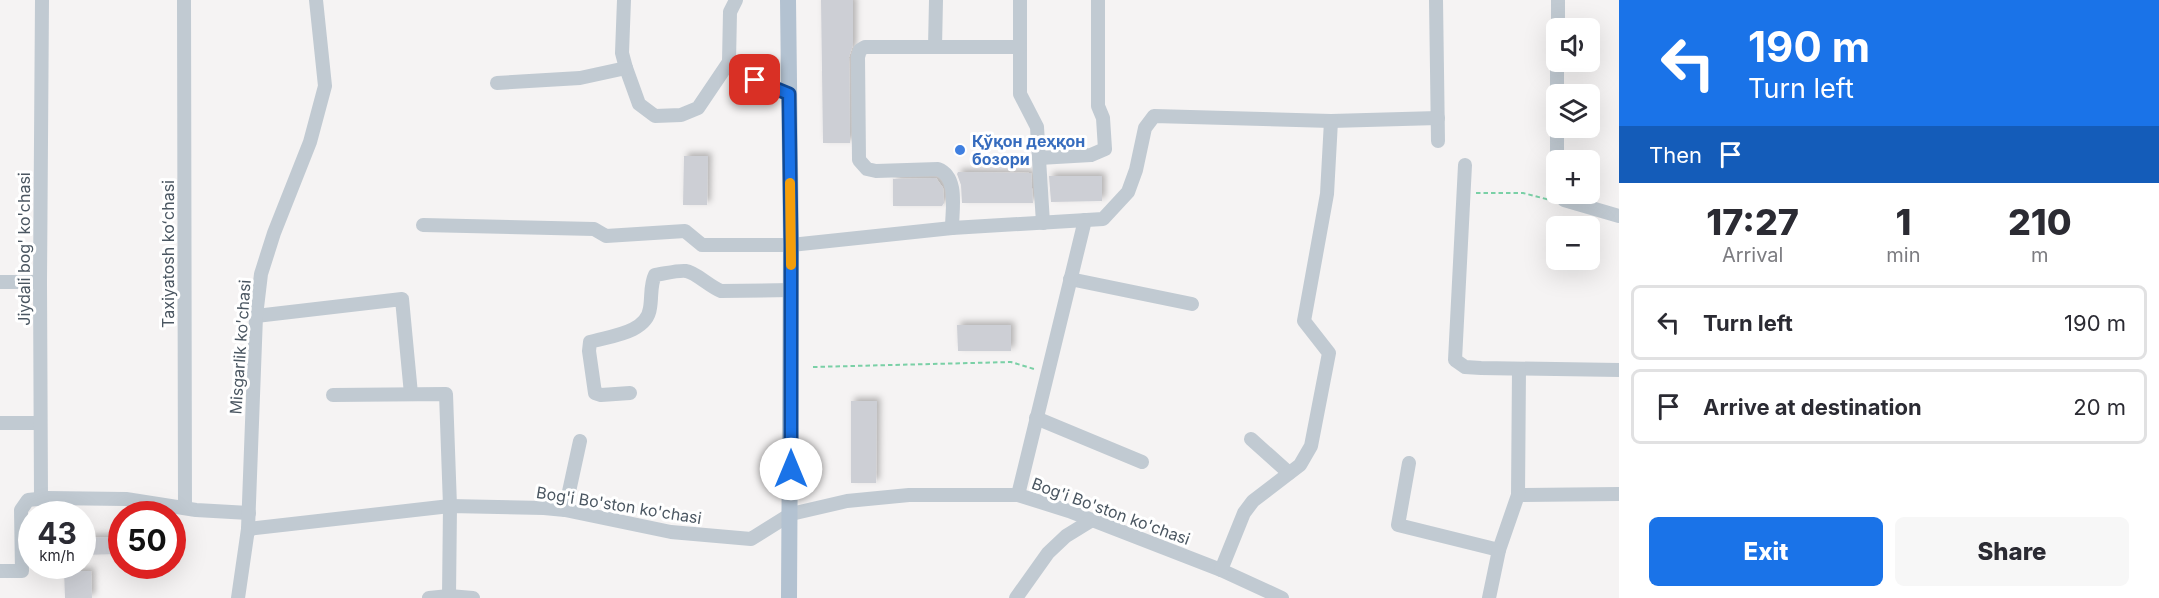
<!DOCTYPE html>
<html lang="en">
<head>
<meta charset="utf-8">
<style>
	:root { --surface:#fff; --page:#f7f7f7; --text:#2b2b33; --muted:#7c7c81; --line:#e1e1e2; --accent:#1a73e8 }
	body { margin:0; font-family:Inter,sans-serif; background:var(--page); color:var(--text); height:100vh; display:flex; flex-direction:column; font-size:22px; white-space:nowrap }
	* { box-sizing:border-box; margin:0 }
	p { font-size:20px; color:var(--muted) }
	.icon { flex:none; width:33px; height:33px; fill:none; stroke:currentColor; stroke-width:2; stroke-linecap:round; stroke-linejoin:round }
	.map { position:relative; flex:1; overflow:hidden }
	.sheet { display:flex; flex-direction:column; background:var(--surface); width:540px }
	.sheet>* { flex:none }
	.guide { background:#1a73e8; color:#fff; overflow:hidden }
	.fabs { position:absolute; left:1546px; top:18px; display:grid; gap:12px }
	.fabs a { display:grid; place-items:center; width:54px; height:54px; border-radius:9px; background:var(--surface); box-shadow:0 6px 24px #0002; font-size:30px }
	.speed { position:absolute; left:18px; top:501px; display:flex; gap:12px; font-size:30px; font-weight:700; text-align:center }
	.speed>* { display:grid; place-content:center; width:78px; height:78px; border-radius:50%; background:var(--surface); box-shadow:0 6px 24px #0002; line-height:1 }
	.speed small { font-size:15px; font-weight:400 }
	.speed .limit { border:9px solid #d22; background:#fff; color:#111 }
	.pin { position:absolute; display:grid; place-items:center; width:51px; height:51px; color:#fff; margin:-26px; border-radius:12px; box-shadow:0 3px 9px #0006 }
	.me { position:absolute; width:66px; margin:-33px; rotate:0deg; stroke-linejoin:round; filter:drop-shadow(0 0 4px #0008) }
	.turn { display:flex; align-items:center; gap:21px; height:126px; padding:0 30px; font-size:27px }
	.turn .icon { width:78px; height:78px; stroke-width:2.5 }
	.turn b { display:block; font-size:42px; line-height:51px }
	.then { display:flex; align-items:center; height:57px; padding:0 30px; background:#0003; gap:12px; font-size:22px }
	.eta { display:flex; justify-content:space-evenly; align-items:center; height:102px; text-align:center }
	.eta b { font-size:36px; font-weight:800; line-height:42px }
	.cta { display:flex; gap:12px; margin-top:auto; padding:12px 30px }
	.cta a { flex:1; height:69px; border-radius:9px; background:var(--accent); color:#fff; font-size:24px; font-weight:800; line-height:69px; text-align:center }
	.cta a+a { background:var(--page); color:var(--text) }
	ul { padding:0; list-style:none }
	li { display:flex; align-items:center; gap:18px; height:75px; margin:0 12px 9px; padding:0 18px; border:3px solid var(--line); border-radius:9px }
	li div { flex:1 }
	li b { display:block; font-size:22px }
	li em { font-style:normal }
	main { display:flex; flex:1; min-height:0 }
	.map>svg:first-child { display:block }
	.building { fill:#cdcfd5; filter:url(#shadow) }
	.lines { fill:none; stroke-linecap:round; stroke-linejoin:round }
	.path { stroke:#7ad0a6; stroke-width:2; stroke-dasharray:4.5 3; stroke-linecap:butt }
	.minor { stroke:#c1cad2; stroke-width:14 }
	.major { stroke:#b3c2d1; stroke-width:16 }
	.route-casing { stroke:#114b97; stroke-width:15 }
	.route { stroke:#1a73e8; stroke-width:10 }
	.slow { stroke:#f59e0b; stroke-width:10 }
	.shop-dot { fill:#3f7fe0; stroke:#fff; stroke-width:2 }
	.labels { text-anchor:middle; stroke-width:6; stroke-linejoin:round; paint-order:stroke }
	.shop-label { font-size:16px; font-weight:bold; fill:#366cbe; stroke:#fff; text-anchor:start }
	.street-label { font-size:16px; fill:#4a5661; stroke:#fff }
</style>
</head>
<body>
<main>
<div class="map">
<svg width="1619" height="598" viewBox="0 0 1619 598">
	<defs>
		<filter id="shadow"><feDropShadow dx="3.5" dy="-3.5" stdDeviation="3" flood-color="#0004"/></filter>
	</defs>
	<rect width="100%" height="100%" fill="#f5f3f3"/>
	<g class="building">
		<polygon points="821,0 853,0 853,45 849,57 850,143 823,143"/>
		<polygon points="684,156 708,156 707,205 683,205"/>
		<polygon points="958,172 1031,173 1033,203 962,203 961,185 957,174"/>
		<polygon points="1049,176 1102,176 1102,201 1051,202"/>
		<polygon points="936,178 943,188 944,203 942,206 893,206 893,179"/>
		<polygon points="957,325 1011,325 1011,351 958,351"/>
		<polygon points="851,401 877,401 876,483 851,483"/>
		<polygon points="120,537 120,554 82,555 82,538"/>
		<polygon points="64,571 91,571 92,598 65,598"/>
	</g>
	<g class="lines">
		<g class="path">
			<polyline points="1476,193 1523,193 1550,200"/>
			<polyline points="813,367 1011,362 1034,369"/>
		</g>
		<g class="minor">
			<polyline points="184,0 185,508"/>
			<polyline points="624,0 622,53 626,68 639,104 655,116 681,115 698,108 729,62"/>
			<polyline points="736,0 730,12 729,62 738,73 788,94"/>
			<polyline points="1020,0 1020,94 1037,127 1043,223"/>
			<polyline points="1436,0 1438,141"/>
			<polyline points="1558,28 1558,0"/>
			<polyline points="935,47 936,0"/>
			<polyline points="1557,62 1557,160"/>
			<polyline points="497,83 580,78 626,68"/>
			<polyline points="1039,158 1091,155 1105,149 1103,118 1098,106 1098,0"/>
			<polyline points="1465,165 1455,360 1465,367 1481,368 1619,370"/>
			<polyline points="1562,194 1564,200 1619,216"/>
			<polyline points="423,225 594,229 606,236 685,231 702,245 791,245 952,228 1103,219 1128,192 1136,170 1145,128 1154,116 1331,121 1438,118"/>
			<path d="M952,228C952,209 959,177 938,169L876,171L867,169L859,160L858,57L860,50L865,47H1020"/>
			<polyline points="1070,279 1192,304"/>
			<polyline points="0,282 40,282"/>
			<polyline points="256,316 402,299 411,394"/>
			<path d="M630,393L601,395L595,393L589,351L590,342C610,336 647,333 650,308C652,297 650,285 655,275C664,274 677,270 686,271C695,272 709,286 721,291L791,290"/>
			<polyline points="333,395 446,394 450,506 449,596"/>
			<polyline points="1036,418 1142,462"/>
			<polyline points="0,423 40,423"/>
			<polyline points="1251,439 1289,473"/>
			<polyline points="1409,463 1398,525 1499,550"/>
			<polyline points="1018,495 1085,220"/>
			<polyline points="1518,495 1619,494"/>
			<polyline points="41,499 40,282 42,0"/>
			<polyline points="565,510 580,441"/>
			<polyline points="248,529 450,506 544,508 565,510 671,532 751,539 791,514 847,501 909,495 1018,495 1069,511 1221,570 1282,598"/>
			<polyline points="1221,570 1244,513 1253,501 1300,465 1311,446 1329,353 1304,321 1327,194 1331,121"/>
			<polyline points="0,571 22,571 21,510 28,500 47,498 126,499 196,510 249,513"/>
			<polyline points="238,598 248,529 256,316 261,274 274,233 310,142 325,86 316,0"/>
			<polyline points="429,598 449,596 473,598"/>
			<polyline points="1016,598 1048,553 1066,536 1092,520"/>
			<polyline points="1489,598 1499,550 1518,495 1519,369"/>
		</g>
		<polyline class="major" points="788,0 791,245 789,598"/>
	</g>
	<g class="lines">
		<defs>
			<polyline id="route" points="755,80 789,94 791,245 791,469"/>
		</defs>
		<use href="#route" class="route-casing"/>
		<use href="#route" class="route"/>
		<polyline class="slow" points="790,183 791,265"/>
	</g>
	<circle class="shop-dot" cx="960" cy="150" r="6"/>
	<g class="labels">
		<g class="shop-label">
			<text x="972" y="147">Қўқон деҳқон<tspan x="972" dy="18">бозори</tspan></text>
		</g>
		<g class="street-label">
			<text transform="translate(24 249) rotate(-90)" y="6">Jiydali bog' ko'chasi</text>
			<text transform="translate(168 254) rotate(-90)" y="6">Taxiyatosh koʻchasi</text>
			<text transform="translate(240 347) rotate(-86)" y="6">Misgarlik ko'chasi</text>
			<text transform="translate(619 505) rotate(9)" y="6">Bog'i Bo'ston ko'chasi</text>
			<text transform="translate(1111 511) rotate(20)" y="6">Bog'i Bo'ston ko'chasi</text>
		</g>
	</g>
</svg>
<div class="fabs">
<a><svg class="icon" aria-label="sound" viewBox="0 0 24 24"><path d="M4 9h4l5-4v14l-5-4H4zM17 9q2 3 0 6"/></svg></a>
<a><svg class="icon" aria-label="layers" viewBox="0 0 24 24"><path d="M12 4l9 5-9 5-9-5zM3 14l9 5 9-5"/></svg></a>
<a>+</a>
<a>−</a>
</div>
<div class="speed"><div>43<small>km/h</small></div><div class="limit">50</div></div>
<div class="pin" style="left:755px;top:80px;background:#d93025"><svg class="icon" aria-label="arrive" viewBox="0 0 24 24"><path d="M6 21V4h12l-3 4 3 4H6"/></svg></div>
<svg class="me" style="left:791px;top:469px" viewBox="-20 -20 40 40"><circle r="19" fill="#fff"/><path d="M0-13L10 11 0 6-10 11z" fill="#1a73e8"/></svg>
</div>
<section class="sheet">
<div class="guide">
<div class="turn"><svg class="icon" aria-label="left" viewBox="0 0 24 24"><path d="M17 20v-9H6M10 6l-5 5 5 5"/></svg><div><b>190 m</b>Turn left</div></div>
<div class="then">Then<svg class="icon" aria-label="arrive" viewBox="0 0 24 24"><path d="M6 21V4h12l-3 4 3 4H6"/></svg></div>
</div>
<div class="eta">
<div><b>17:27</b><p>Arrival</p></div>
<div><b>1</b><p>min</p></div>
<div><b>210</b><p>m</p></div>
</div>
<ul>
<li><svg class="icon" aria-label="left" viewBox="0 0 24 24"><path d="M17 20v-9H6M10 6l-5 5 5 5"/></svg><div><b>Turn left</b></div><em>190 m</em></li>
<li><svg class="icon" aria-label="arrive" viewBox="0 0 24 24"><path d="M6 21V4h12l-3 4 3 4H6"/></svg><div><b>Arrive at destination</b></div><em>20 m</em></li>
</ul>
<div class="cta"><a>Exit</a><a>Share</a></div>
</section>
</main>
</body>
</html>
